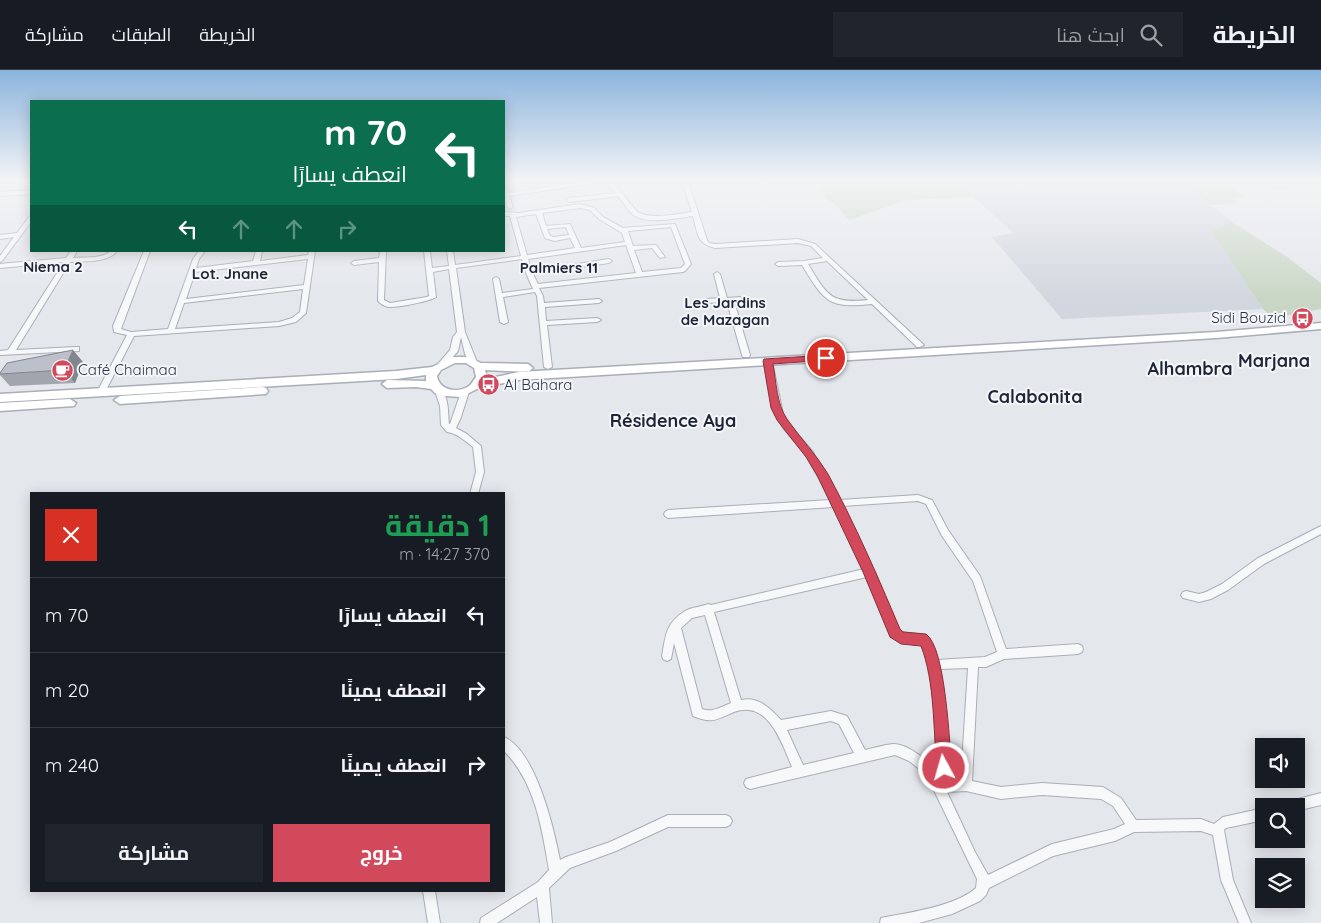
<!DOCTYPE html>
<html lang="ar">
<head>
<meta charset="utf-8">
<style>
	:root { --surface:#171b24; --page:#20242c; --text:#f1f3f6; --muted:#9ea1a6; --line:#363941; --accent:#d1495b }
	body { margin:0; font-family:Quicksand,Cairo,sans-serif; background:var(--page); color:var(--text); direction:rtl; height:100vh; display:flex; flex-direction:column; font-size:19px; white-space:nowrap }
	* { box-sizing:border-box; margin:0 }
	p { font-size:16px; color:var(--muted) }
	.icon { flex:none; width:28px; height:28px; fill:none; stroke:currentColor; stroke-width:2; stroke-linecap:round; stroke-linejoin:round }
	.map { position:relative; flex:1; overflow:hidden; direction:ltr }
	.panel { position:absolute; left:30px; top:422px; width:475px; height:400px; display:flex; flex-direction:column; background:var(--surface); border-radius:0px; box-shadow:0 2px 12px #0003; direction:rtl }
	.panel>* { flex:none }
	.banner { position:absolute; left:30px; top:30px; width:475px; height:152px; border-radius:0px; box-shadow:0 2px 12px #0003; direction:rtl; background:#0b6e4f; color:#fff; overflow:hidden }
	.tools { position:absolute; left:1255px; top:668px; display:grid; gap:10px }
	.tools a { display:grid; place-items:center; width:50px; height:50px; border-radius:0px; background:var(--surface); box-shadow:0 2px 12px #0003; font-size:25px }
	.pin { position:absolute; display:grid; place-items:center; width:42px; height:42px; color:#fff; margin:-21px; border:2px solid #fff; border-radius:50%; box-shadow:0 1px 5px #0007 }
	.me { position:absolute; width:55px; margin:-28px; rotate:354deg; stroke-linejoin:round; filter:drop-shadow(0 0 4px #0008) }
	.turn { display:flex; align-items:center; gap:18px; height:105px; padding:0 15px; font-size:22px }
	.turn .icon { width:65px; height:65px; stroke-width:2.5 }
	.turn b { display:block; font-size:35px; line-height:42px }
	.lanes { display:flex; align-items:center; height:48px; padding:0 15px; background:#0003; justify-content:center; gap:25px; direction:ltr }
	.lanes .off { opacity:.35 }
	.round { display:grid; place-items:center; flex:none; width:52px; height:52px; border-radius:0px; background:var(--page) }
	.summary { display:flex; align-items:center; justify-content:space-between; height:85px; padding:0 15px }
	h1 { font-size:30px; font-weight:700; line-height:38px; color:#1e9e55 }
	.button { display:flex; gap:10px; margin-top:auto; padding:10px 15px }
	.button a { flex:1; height:58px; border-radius:0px; background:var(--accent); color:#fff; font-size:20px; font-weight:700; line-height:58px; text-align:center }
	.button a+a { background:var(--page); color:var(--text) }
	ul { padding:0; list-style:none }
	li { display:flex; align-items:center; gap:15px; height:75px; padding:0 15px; border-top:1px solid var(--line) }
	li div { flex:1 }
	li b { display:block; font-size:19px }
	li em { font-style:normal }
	header { display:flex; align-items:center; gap:30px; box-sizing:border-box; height:70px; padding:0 25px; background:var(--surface); border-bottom:1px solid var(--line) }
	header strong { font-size:24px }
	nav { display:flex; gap:28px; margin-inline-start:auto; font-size:18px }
	.search { width:350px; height:45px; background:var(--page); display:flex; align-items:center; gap:12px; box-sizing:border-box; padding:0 18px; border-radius:0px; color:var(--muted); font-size:19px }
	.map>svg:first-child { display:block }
	.built { fill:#d2d6de }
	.green { fill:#c9d6c5 }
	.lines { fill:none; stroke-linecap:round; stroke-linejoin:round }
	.street-casing { stroke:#a9aeb7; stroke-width:2 }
	.secondary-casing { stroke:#a9aeb7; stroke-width:3 }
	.street { fill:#f7f8fa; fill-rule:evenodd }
	.secondary { fill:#fff; fill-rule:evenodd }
	.wall { fill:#a1a5ae }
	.shaded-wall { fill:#83868d }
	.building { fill:#bbc0ca; stroke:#83868d }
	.route { fill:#d1495b; stroke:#882f3b }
	.labels { text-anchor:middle; stroke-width:4; stroke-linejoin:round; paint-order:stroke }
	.far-quarter-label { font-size:15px; font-weight:bold; fill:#1d2536; stroke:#f4f6f9 }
	.poi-label { font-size:15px; fill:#2b3445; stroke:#f4f6f9; text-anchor:start }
	.quarter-label { font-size:18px; font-weight:bold; fill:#1d2536; stroke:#f4f6f9 }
</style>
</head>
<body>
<header>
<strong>الخريطة</strong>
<div class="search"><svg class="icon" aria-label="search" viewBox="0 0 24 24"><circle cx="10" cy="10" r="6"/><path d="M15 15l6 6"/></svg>ابحث هنا</div>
<nav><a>الخريطة</a><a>الطبقات</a><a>مشاركة</a></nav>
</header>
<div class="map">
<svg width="1321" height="853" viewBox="0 0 1321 853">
	<rect width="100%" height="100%" fill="#e4e7ec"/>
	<polygon class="built" points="955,111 1181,111 1232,152 1211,161 1263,239 1062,249 992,167 1014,163"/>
	<g class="green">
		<polygon points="821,111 955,111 973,127 906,130 849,150 833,132 828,132 823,124"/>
		<polygon points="1181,111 1269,111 1287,119 1237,117 1235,119 1245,127 1232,128 1238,134 1211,135"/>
		<polygon points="1232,152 1287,187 1321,213 1321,239 1273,248 1263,239 1211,161"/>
	</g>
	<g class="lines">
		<defs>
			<g id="street">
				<polygon points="586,111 599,111 596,113 509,126 513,137 510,139 507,137 504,126 504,116 507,118 508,123"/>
				<path d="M606,111H612L637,142C654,150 674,144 692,142L682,111H688L707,170L709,173L715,174L798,169L815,174L924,275L920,277H917L872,234C828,239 824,231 802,195L778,196L775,194L778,192L804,191L823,188L811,176L798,173L715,178C696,173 698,163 693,146C677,148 648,155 633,145C628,140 623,132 618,126L569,132L566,130L569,128L615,123ZM827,191L868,230C830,234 827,225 808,194Z"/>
				<polygon points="31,120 31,124 0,126 0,122"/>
				<path d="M580,134L594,138L603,147L623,158L675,154L691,194L685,201L683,202L539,218L543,226L544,233L599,229L602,231L599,233L545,237L546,251L597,248L601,250L597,252L547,255L552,297L548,299L544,297L537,226L535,222L503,227L508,252L504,254L500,252L493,209L496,207L499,209L502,223L533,219L526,203L522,189L456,198L465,262L477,292L473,294H470L465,284L461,267L458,281L445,296H442L438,294L450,280L453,267L457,262L449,199L433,202L436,227C431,231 396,238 388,237C384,236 380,233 378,231L379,192L354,195L351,193L354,191L379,188L380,181H386L384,230L390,233L427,227L429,226L424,181H430L432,198L449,196L447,181H453L455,195L521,186L510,146H504V142L519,143ZM580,138L590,140L599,149L622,163L625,172L581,178L570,154L546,156L542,143ZM536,144L545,168L554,171L570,168L575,178L527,185L516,147ZM566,157L569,165L554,167L550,166L547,159ZM671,157L685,194L681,198L642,202L634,180L652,178L660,188L665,187L656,175L633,176L628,161ZM626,175L636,203L538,214L533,204L609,193L612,191L609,189L532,201L528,189Z"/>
				<polygon points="31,146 31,152 2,191 0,192 0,186 14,167 0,169 0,165 17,163 29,147"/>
				<path d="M71,181H77L73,188C84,187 102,189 111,181H117C108,193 84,191 70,192L16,280L76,277H79V281L0,285V281L8,280L64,192L0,198V194L66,188Z"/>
				<path d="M144,181H150L121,259L131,262L168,259L193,189L199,181H205L199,189L196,198L253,191L256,181H262L260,191L308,185L309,181H315L306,243L296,252L279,256L134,266L104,324H98L97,322L127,265L114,262L113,256ZM308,189L304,215L186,229L195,202ZM303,219L300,242L292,248L279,252L175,259L184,233Z"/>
				<polygon points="717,202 720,204 727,228 740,227 743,229 742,230 734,231 750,285 749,287 743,287 742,285 727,232 706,233 703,231 706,229 720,228 714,204"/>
				<path d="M765,289H771L772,291L783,344L789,354L813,382L839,430L918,425L932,430L948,460L980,506L1006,579L1078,574L1082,576L1083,579L1082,582L1078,584L1004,589L986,597H978L972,711L1001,717L1042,713L1103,717L1121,728L1136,750L1201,749L1214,754L1223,747L1264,738V750L1226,758L1224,760L1233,810L1251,853H1239L1221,810L1213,765L1201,761L1134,762L1115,771L1053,786L989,818L986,825L980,831L952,844L919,853H880L881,848L886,847C913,842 955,836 976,818L977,809L926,704L909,691L895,685L750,719L746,717L744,713L746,709L792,697C782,673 768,629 734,642C715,650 713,654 693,646L674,573L671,589L667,591L663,589L662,586C666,565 665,554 685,541C692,537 701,537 708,534L711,535L864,499L834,437L668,448L665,446L664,444L665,442L668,440L830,430L807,386L783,358L775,344L764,291ZM918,431L926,434L942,466L973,511L997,582L985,587L937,590L936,582L927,566C918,562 906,565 899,560L875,502L842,436ZM867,507L891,566L902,572H920C934,589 937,679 939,704C932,693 907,673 893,674C884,675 874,678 865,680L847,646L831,641L781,650C770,638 758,626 741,630L714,542ZM705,545L731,633C721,637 712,643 702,639L681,558L692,548ZM968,598L961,709L951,710L945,641L940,599ZM831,651L839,654L854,683L803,695L787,660ZM966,721L1001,729L1042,725L1101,729L1113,736L1125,754L1114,759L1052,774L988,805L975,782L947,722Z"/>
				<path d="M439,318C449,324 448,343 449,354H450L461,322L465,319L469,322L461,347L456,358L467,364L481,376L484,402L478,424H470L476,402L473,377C465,371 457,363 447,362L441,355L440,336L435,321Z"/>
				<polygon points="1321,456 1321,464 1264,494 1228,520 1211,529 1199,532 1183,528 1181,525 1183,522 1186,521 1199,524 1206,522 1222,514 1258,488"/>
				<path d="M504,667C536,681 554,759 560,790L566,787L610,772L668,745H726L730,747L732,751L730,755L726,757H668L616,781L570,798L549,818L552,853H540L537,827L497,853H480L481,848L538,812L549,800C542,758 535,712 504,681Z"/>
				<polygon points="1321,723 1321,735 1296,741 1296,736 1288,736 1290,732 1294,730"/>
				<polygon points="423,821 435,821 440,853 428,853"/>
			</g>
			<g id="secondary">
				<path d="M1321,253V259L1216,268L519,310L479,318L461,327L445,326L435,323L431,319L416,317L387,318L382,314L387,310L426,311V305L396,309L0,332V324L396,301L432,297L453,287H468L481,293L528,294L533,298L528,302L485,300L487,307L486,309L519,302L1216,262ZM455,293H466L474,298L476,307C474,309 472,314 469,316C457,324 439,320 437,306L441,300Z"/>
				<polygon points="262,317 266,318 268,321 266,324 120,334 114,330 120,326"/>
				<polygon points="70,329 76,333 74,336 0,341 0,333"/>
			</g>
		</defs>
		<use href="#street" class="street-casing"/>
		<use href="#secondary" class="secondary-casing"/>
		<use href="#street" class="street"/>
		<use href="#secondary" class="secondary"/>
	</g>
	<polygon class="wall" points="83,292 75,313 10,316 0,305 0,303"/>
	<polygon class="shaded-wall" points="73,280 83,292 75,313 64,300"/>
	<polygon class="building" points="73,280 64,300 0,304 0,303 7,293"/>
	<linearGradient id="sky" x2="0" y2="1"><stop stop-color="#8bb4dd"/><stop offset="0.48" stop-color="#f3f4f6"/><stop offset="1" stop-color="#f3f4f6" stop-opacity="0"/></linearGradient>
	<rect width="1321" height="230" fill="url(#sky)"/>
	<path class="route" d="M826,285L829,286V290L773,294C776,311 777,335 787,349C800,368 816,384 828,404C855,454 878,507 900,559L903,562L926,564C946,578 949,672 952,698L949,703L944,706L939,703L937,698C933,659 935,612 921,576L901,574L890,567L863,502L818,407L806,387L777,350L771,338L763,291L764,289Z"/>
	<defs>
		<symbol id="bus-disc" viewBox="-11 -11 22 22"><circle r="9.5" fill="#d1495b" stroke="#f4f6f9"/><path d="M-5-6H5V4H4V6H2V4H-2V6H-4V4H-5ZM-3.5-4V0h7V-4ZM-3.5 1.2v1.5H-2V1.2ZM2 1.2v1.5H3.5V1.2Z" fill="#fff"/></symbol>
		<symbol id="cafe-disc" viewBox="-11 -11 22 22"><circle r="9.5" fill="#d1495b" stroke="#f4f6f9"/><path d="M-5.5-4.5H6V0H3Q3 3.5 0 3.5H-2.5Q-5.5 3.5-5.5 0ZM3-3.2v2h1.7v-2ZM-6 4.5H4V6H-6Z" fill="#fff"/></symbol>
	</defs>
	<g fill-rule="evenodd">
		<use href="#bus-disc" x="1290" y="236" width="25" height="25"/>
		<use href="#cafe-disc" x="50" y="288" width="25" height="25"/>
		<use href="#bus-disc" x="476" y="302" width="25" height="25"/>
	</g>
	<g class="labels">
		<g class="far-quarter-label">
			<text x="53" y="202">Niema 2</text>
			<text x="559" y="203">Palmiers 11</text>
			<text x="230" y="209">Lot. Jnane</text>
			<text x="725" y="238">Les Jardins<tspan x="725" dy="17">de Mazagan</tspan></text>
		</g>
		<g class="poi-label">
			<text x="1286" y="253" text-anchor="end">Sidi Bouzid</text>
			<text x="78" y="305">Café Chaimaa</text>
			<text x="504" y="320">Al Bahara</text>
		</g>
		<g class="quarter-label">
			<text x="1274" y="297">Marjana</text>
			<text x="1190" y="305">Alhambra</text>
			<text x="1035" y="333">Calabonita</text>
			<text x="673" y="357">Résidence Aya</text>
		</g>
	</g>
</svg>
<div class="tools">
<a><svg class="icon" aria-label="sound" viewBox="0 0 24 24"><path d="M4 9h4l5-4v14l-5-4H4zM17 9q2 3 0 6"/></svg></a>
<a><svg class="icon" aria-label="search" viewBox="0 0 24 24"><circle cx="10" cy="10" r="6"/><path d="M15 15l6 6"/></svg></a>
<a><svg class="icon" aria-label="layers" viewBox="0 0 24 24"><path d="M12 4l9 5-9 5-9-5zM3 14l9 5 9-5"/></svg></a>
</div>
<div class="pin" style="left:826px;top:288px;background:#d93025"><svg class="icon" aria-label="arrive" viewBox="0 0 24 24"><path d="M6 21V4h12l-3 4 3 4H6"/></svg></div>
<svg class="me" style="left:944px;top:698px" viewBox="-20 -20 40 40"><circle r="17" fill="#d1495b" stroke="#fff" stroke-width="3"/><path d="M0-11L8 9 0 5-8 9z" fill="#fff"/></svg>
<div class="banner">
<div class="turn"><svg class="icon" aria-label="left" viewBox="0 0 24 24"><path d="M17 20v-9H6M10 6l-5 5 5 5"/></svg><div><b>70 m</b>انعطف يسارًا</div></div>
<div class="lanes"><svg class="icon" aria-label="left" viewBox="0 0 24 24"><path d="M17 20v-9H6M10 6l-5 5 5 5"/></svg><svg class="icon off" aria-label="ahead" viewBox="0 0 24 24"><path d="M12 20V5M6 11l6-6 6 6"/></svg><svg class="icon off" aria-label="ahead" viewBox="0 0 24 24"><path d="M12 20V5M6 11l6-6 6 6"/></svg><svg class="icon off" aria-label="right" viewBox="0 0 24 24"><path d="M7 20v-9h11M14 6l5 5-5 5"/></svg></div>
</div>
<section class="panel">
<div class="summary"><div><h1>1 دقيقة</h1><p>370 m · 14:27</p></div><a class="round" style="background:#d93025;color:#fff"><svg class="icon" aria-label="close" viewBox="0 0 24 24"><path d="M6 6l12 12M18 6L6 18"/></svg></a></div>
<ul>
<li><svg class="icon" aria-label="left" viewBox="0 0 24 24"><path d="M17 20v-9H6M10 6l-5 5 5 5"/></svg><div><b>انعطف يسارًا</b></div><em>70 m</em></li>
<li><svg class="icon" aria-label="right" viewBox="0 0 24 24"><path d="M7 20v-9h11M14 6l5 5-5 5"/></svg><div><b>انعطف يمينًا</b></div><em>20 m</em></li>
<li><svg class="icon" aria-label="right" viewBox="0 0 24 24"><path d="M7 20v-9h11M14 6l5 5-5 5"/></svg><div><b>انعطف يمينًا</b></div><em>240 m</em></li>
</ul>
<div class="button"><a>خروج</a><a>مشاركة</a></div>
</section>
</div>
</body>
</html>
